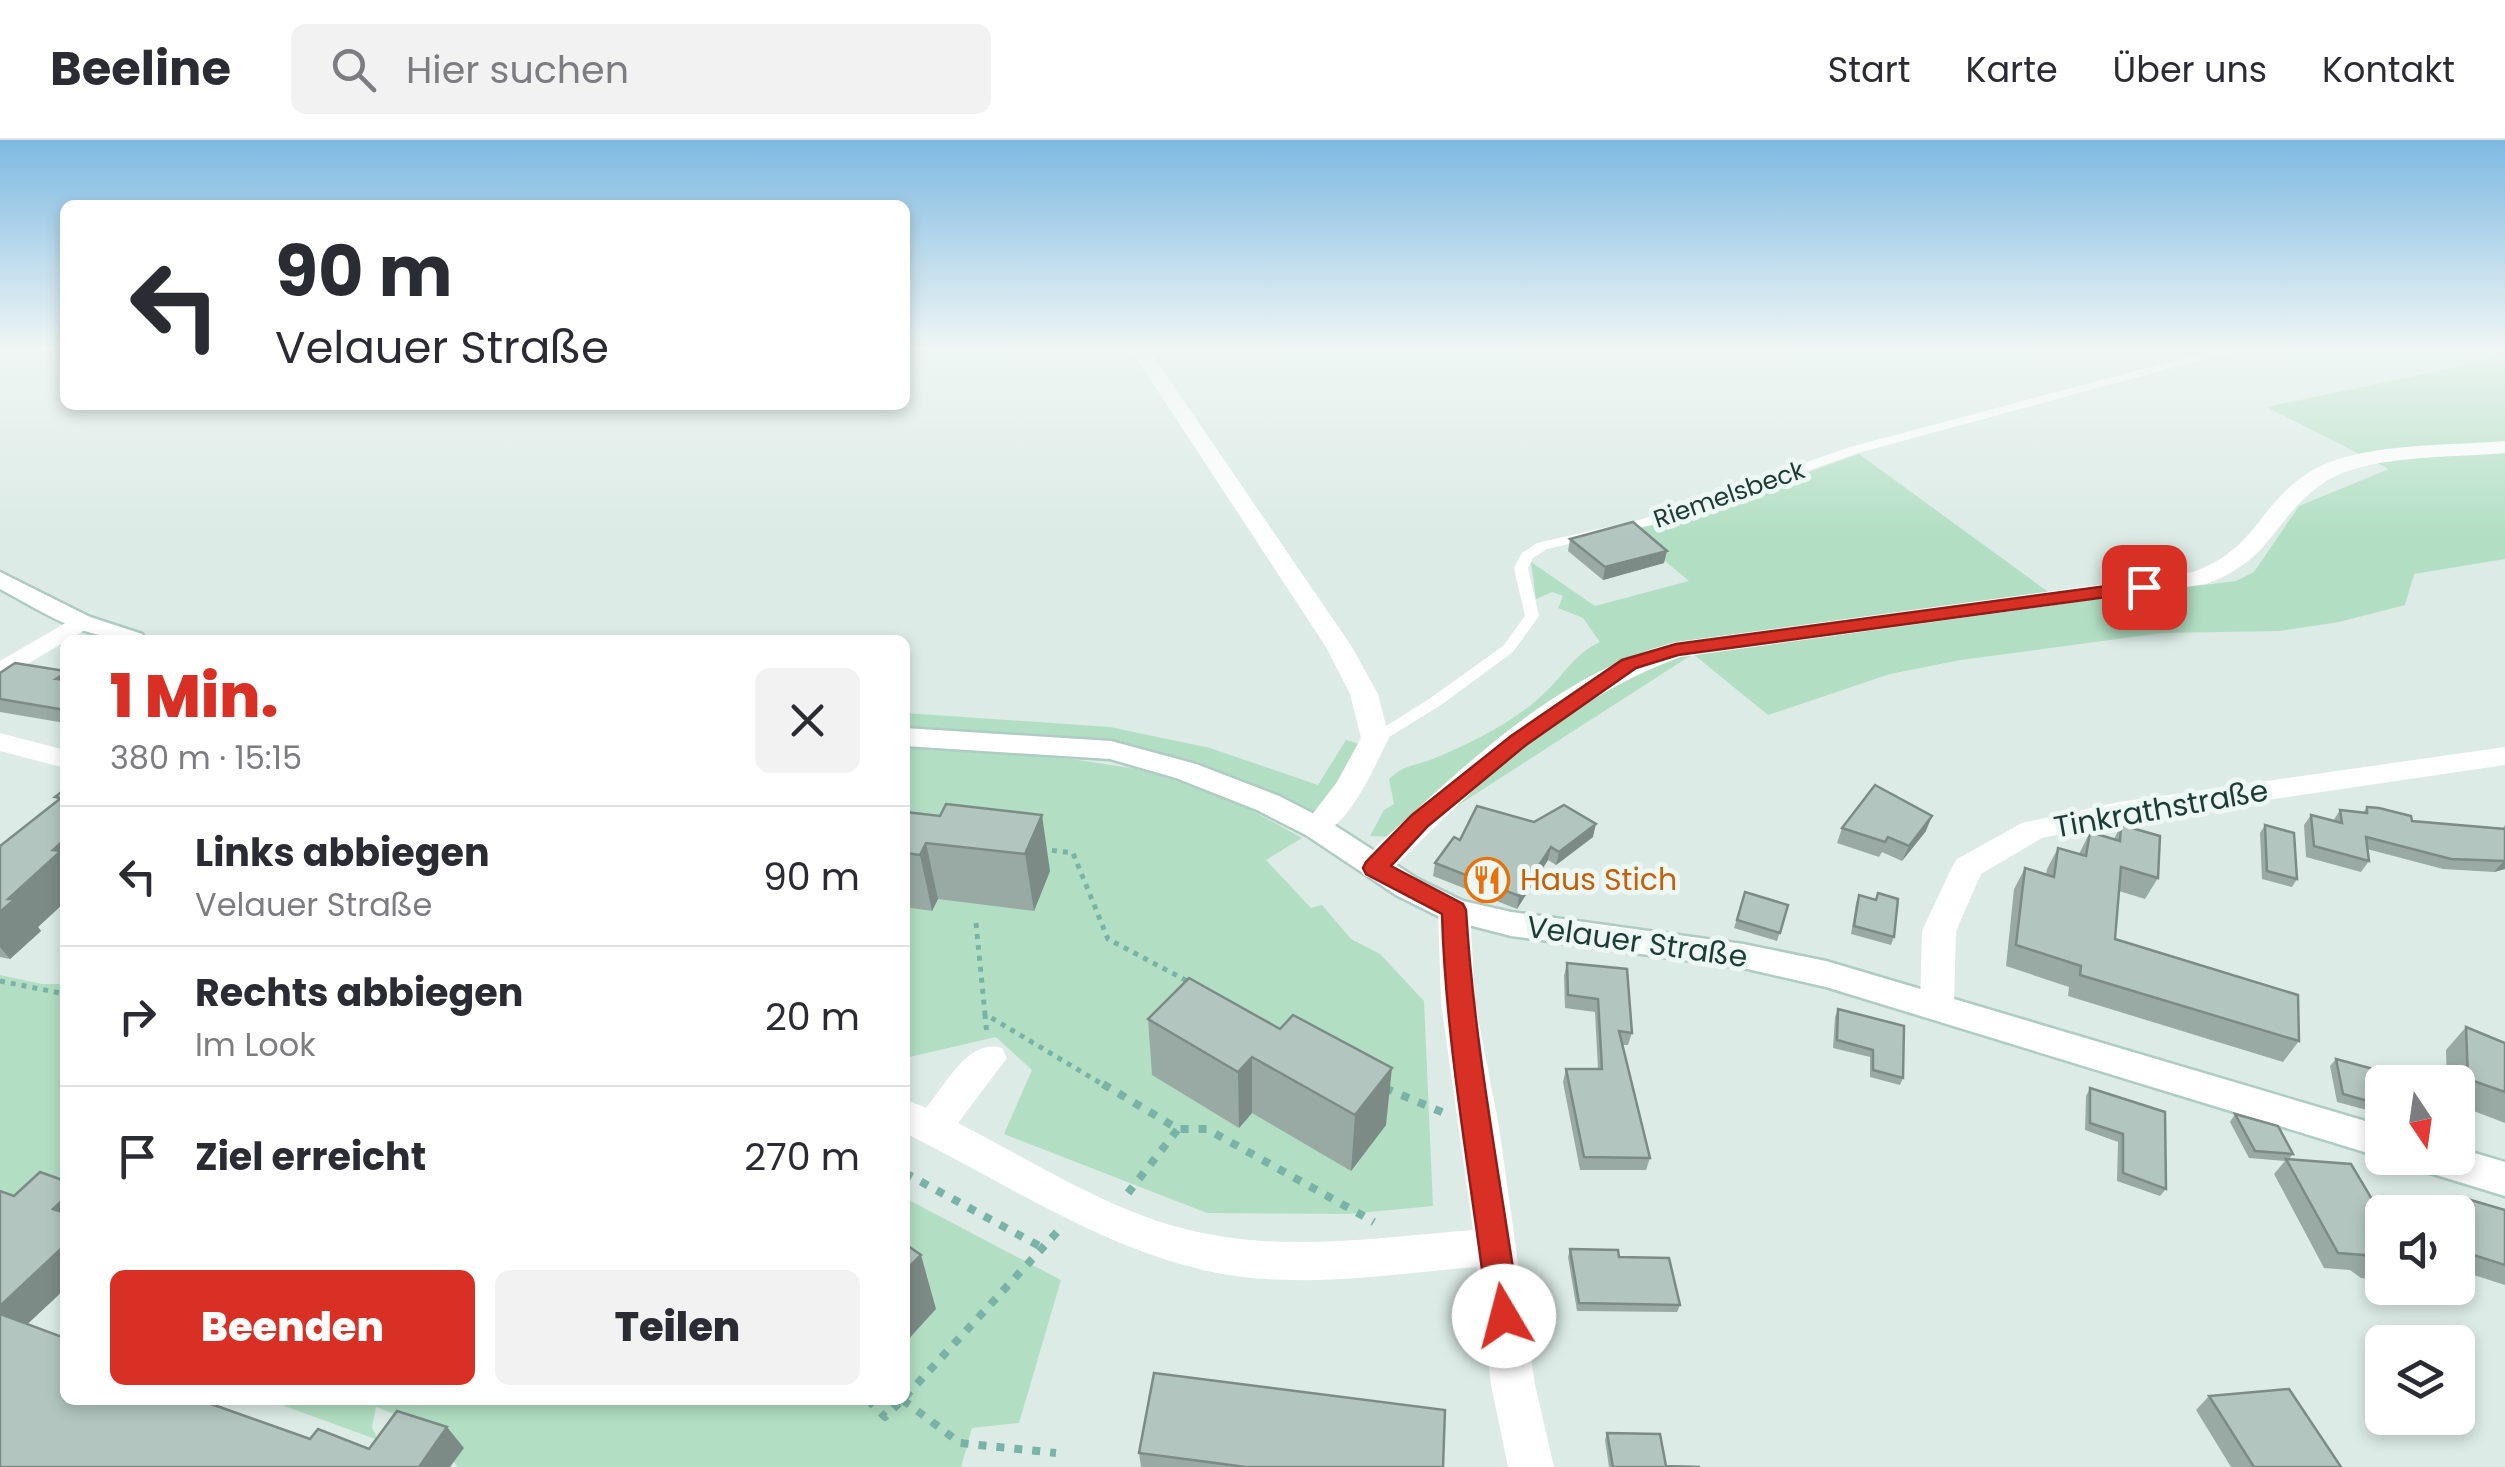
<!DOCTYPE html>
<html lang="de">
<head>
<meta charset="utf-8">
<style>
	:root { --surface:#fff; --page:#f2f2f3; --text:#2b2b33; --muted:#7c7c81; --line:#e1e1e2; --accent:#d93025 }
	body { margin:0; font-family:Poppins,sans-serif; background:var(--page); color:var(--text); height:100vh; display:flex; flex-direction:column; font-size:38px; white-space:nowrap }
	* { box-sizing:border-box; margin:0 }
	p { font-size:32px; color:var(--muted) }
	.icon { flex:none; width:55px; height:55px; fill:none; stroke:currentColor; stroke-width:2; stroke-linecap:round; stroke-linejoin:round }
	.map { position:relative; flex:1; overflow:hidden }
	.details { position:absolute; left:60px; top:495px; width:850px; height:770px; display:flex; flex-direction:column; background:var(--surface); border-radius:15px; box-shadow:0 5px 15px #0003 }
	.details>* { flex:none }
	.hud { position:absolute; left:60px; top:60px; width:850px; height:210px; border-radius:15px; box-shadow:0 5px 15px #0003; background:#fff; color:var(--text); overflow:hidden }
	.needle { width:65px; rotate:167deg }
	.tools { position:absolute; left:2365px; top:925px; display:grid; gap:20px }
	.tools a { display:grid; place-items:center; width:110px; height:110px; border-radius:15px; background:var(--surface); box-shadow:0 5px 15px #0003; font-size:50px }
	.pin { position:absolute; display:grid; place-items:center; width:85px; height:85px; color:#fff; margin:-42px; border-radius:20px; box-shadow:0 5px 15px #0006 }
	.me { position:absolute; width:110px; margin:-55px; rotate:352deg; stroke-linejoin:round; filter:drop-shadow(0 0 8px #0008) }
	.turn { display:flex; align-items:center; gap:35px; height:210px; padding:0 50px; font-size:45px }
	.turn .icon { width:130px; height:130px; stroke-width:2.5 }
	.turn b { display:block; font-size:70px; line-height:85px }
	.round { display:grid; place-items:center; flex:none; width:105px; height:105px; border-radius:15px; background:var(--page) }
	.summary { display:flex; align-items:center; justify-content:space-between; height:170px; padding:0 50px }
	h1 { font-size:60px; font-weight:800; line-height:75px; color:var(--accent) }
	.action { display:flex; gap:20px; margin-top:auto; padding:20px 50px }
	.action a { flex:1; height:115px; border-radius:15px; background:var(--accent); color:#fff; font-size:40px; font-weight:800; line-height:115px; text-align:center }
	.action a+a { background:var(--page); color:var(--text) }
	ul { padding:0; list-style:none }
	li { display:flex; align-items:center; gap:30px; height:140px; padding:0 50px; border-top:2px solid var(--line) }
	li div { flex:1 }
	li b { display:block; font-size:38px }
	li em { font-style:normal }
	header { display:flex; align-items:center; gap:60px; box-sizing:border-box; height:140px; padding:0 50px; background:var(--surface); border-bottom:2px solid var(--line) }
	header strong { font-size:48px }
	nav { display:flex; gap:55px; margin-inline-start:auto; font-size:35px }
	.search { width:700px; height:90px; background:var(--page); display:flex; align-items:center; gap:25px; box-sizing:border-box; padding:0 35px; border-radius:15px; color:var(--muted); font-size:38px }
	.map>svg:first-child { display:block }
	.green { fill:#b2dfc3 }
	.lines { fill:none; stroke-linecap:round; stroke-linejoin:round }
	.secondary-casing { stroke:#aeccc4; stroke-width:5 }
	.path-far1 { stroke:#79b2a6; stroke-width:5; stroke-dasharray:5 6; stroke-linecap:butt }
	.path { stroke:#79b2a6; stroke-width:8; stroke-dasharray:8 10; stroke-linecap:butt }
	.service { fill:#fff; fill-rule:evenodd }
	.minor { fill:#fff; fill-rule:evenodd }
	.secondary { fill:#fff; fill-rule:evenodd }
	.wall { fill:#99aaa4 }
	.shaded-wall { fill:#7d8b86 }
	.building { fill:#b2c6bf; stroke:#7d8b86; stroke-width:2.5 }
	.route { fill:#d93025; stroke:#8d1f18; stroke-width:2.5 }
	.labels { text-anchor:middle; stroke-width:10; stroke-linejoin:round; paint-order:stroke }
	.far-street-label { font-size:25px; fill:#1d3c36; stroke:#edf7f3 }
	.street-label { font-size:30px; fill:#1d3c36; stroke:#edf7f3 }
	.food-label { font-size:30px; fill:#c56008; stroke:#edf7f3; text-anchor:start }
</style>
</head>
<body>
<header>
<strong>Beeline</strong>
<div class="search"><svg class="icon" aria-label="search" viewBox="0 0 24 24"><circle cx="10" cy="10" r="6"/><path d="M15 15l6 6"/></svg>Hier suchen</div>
<nav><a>Start</a><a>Karte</a><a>Über uns</a><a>Kontakt</a></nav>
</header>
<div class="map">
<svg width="2505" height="1327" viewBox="0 0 2505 1327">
	<rect width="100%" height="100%" fill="#dcebe6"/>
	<g class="green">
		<path d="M2505,217V419L2414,434L2405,465L2339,482L2280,491L2162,493L1961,520L1890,534L1768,575L1693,514L1426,686L1393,697L1370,696L1384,670L1394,664L1389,639C1406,624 1411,627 1430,620C1467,605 1508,585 1538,559C1561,540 1573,514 1600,502L1583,478L1558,468L1563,456L1552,452L1536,459L1531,422L1595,466L1689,441L1628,390L1700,371L1859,314L2062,462L2236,441L2254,432L2299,366L2389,329L2267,267Z"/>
		<polygon points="905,573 1110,587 1210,608 1318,645 1346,600 1359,604 1328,659 1311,676 1120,604 905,589"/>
		<polygon points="910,606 1071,619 1151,631 1244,666 1302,698 1266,720 1311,768 1322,765 1351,799 1380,814 1424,861 1433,1066 1348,1074 1207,1073 1004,994 1032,930 996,897 905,918 905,608"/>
		<polygon points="0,835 42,844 65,844 65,1056 0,1065"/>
		<polygon points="905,1058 1061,1140 1019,1283 972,1288 961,1327 458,1327 425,1286 376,1267 372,1287 378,1300 279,1264 282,1260 905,1260"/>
	</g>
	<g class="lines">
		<defs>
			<g id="secondary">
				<path d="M0,432L90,477L142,494L146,500C83,500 54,478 0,449Z"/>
				<polygon points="905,588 1111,601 1196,624 1279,656 1328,681 1418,739 1463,761 1511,772 1743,804 1826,821 2382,986 2384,1018 1826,847 1743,828 1511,796 1442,778 1396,755 1306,695 1257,670 1176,638 1110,619 905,606"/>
				<polygon points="2458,1008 2505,1022 2505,1056 2420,1030 2415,1018 2458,1018"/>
			</g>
		</defs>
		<use href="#secondary" class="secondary-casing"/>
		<g class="path-far1">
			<polyline points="1041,709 1073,713 1108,799 1191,843"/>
			<polyline points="976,783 985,874 1107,947"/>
			<polyline points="0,841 65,854"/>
			<polyline points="985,874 987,896"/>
		</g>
		<g class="path">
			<polyline points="1103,944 1178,989 1207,989 1374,1082"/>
			<polyline points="1385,948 1444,973"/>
			<polyline points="905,1033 1043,1108"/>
			<polyline points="1128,1053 1178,989"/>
			<polyline points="905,1257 1059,1090"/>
			<polyline points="868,1260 885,1277 902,1260"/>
			<polyline points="903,1260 960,1303 1056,1313"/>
		</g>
		<polygon class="service" points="2225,207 2249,207 1858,313 1652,385 1547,409 1533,418 1528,428 1539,476 1513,512 1441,565 1381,602 1375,603 1367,598 1429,559 1503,506 1525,476 1514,428 1522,413 1537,403 1643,379 1850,307"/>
		<g class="minor">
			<path d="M1129,207H1147L1352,507L1378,554L1389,598C1375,625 1342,705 1306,695L1302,688L1337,642L1361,598L1350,554L1326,507Z"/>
			<path d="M2505,301V313C2453,318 2364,314 2322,344C2271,380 2275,418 2206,444L1681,517C1564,559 1471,649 1386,736L1375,739L1364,736L1359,728C1372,707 1395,690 1413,673C1487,604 1576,527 1676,502L2193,432C2258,408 2258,365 2308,333C2356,302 2448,306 2505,301Z"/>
			<polygon points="81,474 94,482 90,487 0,540 0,521"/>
			<polygon points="0,593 65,610 65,628 0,611"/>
			<polygon points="2505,607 2505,625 2119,682 2042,698 1981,734 1956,791 1954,865 1949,874 1937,878 1925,874 1920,865 1922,791 1952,727 1957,719 2022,683 2119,662"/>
			<path d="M1454,758L1466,762L1470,770L1475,862L1499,987L1535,1245L1554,1327H1508L1491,1245L1477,1127C1388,1134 1292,1151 1203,1130C1096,1105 1002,1041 905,993V959L926,968C945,945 969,897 1002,908L1007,918L958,983C1037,1023 1119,1078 1208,1094C1295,1111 1385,1097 1473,1090L1441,862L1438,770L1442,762Z"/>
		</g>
		<use href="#secondary" class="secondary"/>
	</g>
	<g class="wall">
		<polygon points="1570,399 1664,423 1603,440 1568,411"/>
		<polygon points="65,531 65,583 0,572 0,533"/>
		<polygon points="65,649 65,762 38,787 41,791 10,819 0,817 0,706 58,660 55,657"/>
		<polygon points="946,664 1050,731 1034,771 938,759 932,771 905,767 905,672 940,676"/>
		<polygon points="2367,667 2412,681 2503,688 2505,685 2505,729 2494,732 2443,729 2367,709 2369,721 2361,732 2306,717 2304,685 2311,675 2333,681 2340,670 2363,673"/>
		<polygon points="1534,682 1593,697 1556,725 1548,720 1517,769 1433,736 1435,723 1460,700"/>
		<polygon points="2121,685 2158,738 2145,759 2119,751 2115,799 2299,901 2283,922 2068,856 2069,847 2006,826 2014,749 2025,728 2046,735 2047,729 2058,708 2079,714 2090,692 2114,699"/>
		<polygon points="2265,685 2297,739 2292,747 2262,739 2260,693"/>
		<polygon points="1842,688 1926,691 1902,721 1882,712 1879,717 1837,703"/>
		<polygon points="1745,752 1788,765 1777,801 1734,788"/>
		<polygon points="1878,753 1894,797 1891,805 1851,794 1856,763 1859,755 1875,760"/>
		<polygon points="1567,823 1632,893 1628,905 1623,905 1650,1018 1646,1030 1580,1030 1563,942 1566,929 1598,929 1595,872 1565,868 1564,836"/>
		<polygon points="1838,869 1903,938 1900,945 1870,937 1870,917 1833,908 1835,877"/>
		<polygon points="1148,879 1280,889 1386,985 1351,1031 1252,973 1239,988 1152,935"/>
		<polygon points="2466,887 2505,903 2505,983 2458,965 2458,942 2447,942 2446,910"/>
		<polygon points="2336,919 2382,942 2382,974 2337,962 2330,926"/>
		<polygon points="2090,948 2166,1049 2160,1056 2117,1041 2118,1002 2085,990 2086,956"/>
		<polygon points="2235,974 2293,1014 2289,1019 2382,1076 2382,1135 2378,1140 2361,1138 2350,1130 2324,1128 2274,1034 2285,1021 2249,1018 2230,982"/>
		<polygon points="2464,1058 2505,1070 2505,1145 2458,1130 2458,1072 2450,1072"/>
		<polygon points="1570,1109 1619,1117 1680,1165 1677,1172 1577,1171 1568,1117"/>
		<polygon points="2209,1256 2341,1327 2231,1327 2196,1270"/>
		<polygon points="1607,1293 1666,1326 1700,1327 1609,1327 1605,1300"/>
		<polygon points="1139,1313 1443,1327 1141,1327"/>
	</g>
	<g class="shaded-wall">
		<polygon points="1667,411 1664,423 1603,440 1605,427"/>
		<polygon points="1042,675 1050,731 1034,771 1025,714"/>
		<polygon points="1932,676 1926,691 1902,721 1909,706"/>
		<polygon points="1596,684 1593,697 1556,725 1559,712"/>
		<polygon points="65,699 65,762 38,787 41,791 10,819 0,807 0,772 8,759"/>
		<polygon points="926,703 938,759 932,771 920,715"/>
		<polygon points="1551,707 1548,720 1517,769 1519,756"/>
		<polygon points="2505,721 2505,729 2494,732 2503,722"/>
		<polygon points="1252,917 1252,973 1239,988 1238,932"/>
		<polygon points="1392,928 1386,985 1351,1031 1355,975"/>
		<polygon points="65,1058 65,1081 53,1069"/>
		<polygon points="65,1105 65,1149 18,1193 0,1177 0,1166"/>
		<polygon points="921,1115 936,1169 905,1203 905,1131"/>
		<polygon points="447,1287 464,1308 450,1327 419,1327"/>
	</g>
	<g class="building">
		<polygon points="1633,382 1667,411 1605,427 1570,399"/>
		<polygon points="15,523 65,531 65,533 56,539 65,540 65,570 0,559 0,533"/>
		<polygon points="1875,645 1932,676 1909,706 1888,697 1885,702 1842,688"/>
		<polygon points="65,649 65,699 53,710 61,711 8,759 15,759 0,772 0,706 61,658 55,657"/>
		<polygon points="946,664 1042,675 1025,714 926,703 920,715 905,713 905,672 940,676"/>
		<polygon points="1564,665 1596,684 1559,712 1551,707 1519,756 1435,723 1454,697 1460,700 1477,666 1534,682"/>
		<polygon points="2367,667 2379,668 2411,676 2412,681 2505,689 2505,721 2451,719 2366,697 2369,721 2314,706 2311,675 2342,683 2340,670 2367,673"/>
		<polygon points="2121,685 2160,696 2158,738 2121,727 2115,799 2298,855 2299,901 2080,835 2081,826 2016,805 2025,728 2054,737 2058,708 2086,716 2090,692 2120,701"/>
		<polygon points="2265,685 2294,693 2297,739 2267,731"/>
		<polygon points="1745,752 1788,765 1780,793 1737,780"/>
		<polygon points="1878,753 1898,759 1894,797 1854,786 1859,755 1876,760"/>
		<polygon points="1567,823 1627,829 1632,893 1619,891 1650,1018 1584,1017 1566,929 1602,929 1598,859 1568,855"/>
		<polygon points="1189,838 1280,889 1293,875 1392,928 1355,975 1252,917 1238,932 1148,879"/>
		<polygon points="1838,869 1904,886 1903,938 1873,930 1873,910 1837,900"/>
		<polygon points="2466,887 2505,903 2505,952 2468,939"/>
		<polygon points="2336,919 2407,938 2409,942 2382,942 2382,965 2343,954"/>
		<polygon points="2090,948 2165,972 2166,1049 2123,1033 2123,994 2090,983"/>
		<polygon points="2235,974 2278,986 2293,1014 2255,1011"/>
		<polygon points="2286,1019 2351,1024 2382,1076 2382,1124 2375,1124 2364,1115 2338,1113"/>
		<polygon points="40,1032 65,1041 65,1058 53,1069 65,1073 65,1105 0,1166 0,1051 14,1056"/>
		<polygon points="2464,1058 2505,1070 2505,1125 2458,1110 2458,1091 2465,1090"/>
		<polygon points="905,1104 921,1115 905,1131"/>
		<polygon points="1570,1109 1618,1110 1619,1117 1669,1118 1680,1165 1579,1163"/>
		<polygon points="0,1174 65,1198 65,1260 200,1260 310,1299 318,1289 369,1309 397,1271 447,1287 419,1327 0,1327"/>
		<polygon points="1154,1233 1445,1270 1443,1327 1246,1327 1139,1313"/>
		<polygon points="2289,1249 2341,1327 2254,1327 2209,1256"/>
		<polygon points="1607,1293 1660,1294 1666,1326 1700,1327 1613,1327"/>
	</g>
	<linearGradient id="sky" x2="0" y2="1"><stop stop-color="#7db9e2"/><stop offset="0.53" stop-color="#eff6f4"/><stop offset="1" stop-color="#eff6f4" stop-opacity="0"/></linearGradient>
	<rect width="2505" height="393" fill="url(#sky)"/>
	<path class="route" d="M2144,441L2153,447L2151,451L1678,515L1636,528L1526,605L1428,686L1391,726L1463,764L1466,770C1474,906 1501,1041 1520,1176L1515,1187L1504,1191L1493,1187L1488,1176C1472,1042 1446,909 1442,774L1366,734L1363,728L1366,722L1412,675L1511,596L1622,520L1676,504Z"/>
	<defs>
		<symbol id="restaurant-ring" viewBox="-11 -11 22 22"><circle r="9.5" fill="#edf7f3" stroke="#e8710a" stroke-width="1.5"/><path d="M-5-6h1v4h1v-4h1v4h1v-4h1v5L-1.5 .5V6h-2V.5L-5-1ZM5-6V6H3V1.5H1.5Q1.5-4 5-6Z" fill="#e8710a"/></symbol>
	</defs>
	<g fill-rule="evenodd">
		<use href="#restaurant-ring" x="1462" y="715" width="50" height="50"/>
	</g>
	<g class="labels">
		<g class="far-street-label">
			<text transform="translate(1729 354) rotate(-19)" y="9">Riemelsbeck</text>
		</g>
		<g class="street-label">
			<text transform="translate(2161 669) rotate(-10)" y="10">Tinkrathstraße</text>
			<text transform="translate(1637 802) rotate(8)" y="10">Velauer Straße</text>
		</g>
		<g class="food-label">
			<text x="1520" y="750">Haus Stich</text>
		</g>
	</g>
</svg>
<div class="tools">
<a><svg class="needle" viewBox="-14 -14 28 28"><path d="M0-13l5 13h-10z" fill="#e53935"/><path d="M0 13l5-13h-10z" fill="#7c7c81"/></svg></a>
<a><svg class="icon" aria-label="sound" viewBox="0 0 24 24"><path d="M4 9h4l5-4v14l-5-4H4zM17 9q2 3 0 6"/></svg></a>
<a><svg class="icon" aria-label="layers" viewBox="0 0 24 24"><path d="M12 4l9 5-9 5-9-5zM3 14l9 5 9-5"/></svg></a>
</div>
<div class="pin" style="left:2144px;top:447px;background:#d93025"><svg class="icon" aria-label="arrive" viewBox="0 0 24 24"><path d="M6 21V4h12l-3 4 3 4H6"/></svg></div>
<svg class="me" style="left:1504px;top:1176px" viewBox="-20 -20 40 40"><circle r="19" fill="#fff"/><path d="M0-13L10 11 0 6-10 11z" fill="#d93025"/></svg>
<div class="hud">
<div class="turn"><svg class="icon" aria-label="left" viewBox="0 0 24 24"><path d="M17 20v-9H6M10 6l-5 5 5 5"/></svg><div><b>90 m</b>Velauer Straße</div></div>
</div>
<section class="details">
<div class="summary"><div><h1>1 Min.</h1><p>380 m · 15:15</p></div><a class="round"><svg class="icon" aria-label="close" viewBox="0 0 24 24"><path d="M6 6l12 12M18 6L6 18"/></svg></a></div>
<ul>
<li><svg class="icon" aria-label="left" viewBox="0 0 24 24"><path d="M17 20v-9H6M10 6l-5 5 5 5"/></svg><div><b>Links abbiegen</b><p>Velauer Straße</p></div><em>90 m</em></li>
<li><svg class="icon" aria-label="right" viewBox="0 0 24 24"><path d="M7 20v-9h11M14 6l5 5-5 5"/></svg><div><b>Rechts abbiegen</b><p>Im Look</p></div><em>20 m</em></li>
<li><svg class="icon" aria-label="arrive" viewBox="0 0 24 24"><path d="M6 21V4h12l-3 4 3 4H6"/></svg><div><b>Ziel erreicht</b></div><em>270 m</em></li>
</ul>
<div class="action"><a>Beenden</a><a>Teilen</a></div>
</section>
</div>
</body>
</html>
